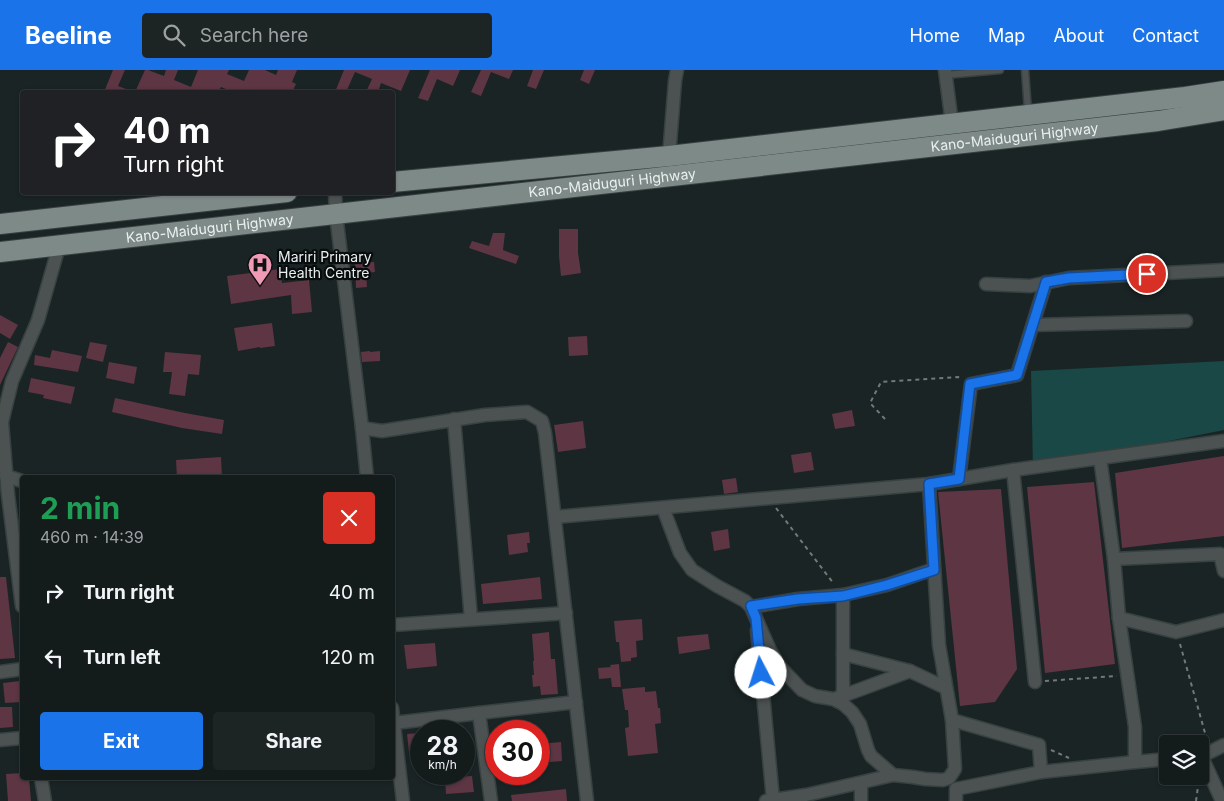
<!DOCTYPE html>
<html lang="en">
<head>
<meta charset="utf-8">
<style>
	:root { --surface:#141b1b; --page:#1d2424; --text:#f1f3f6; --muted:#9da1a3; --line:#33393a; --accent:#1a73e8 }
	body { margin:0; font-family:Inter,sans-serif; background:var(--page); color:var(--text); height:100vh; display:flex; flex-direction:column; font-size:19px; white-space:nowrap }
	* { box-sizing:border-box; margin:0 }
	p { font-size:16px; color:var(--muted) }
	.icon { flex:none; width:28px; height:28px; fill:none; stroke:currentColor; stroke-width:2; stroke-linecap:round; stroke-linejoin:round }
	.map { position:relative; flex:1; overflow:hidden }
	.drawer { position:absolute; left:20px; top:405px; width:375px; height:305px; display:flex; flex-direction:column; background:var(--surface); border-radius:5px; box-shadow:0 1px 4px #0004,0 0 0 1px var(--line) }
	.drawer>* { flex:none }
	.banner { position:absolute; left:20px; top:20px; width:375px; height:105px; border-radius:5px; box-shadow:0 1px 4px #0004,0 0 0 1px var(--line); background:#202124; color:#fff; overflow:hidden }
	.controls { position:absolute; left:1159px; top:665px; display:grid; gap:10px }
	.controls a { display:grid; place-items:center; width:50px; height:50px; border-radius:5px; background:var(--surface); box-shadow:0 1px 4px #0004,0 0 0 1px var(--line); font-size:25px }
	.speed { position:absolute; left:410px; top:650px; display:flex; gap:10px; font-size:25px; font-weight:700; text-align:center }
	.speed>* { display:grid; place-content:center; width:65px; height:65px; border-radius:50%; background:var(--surface); box-shadow:0 1px 4px #0004,0 0 0 1px var(--line); line-height:1 }
	.speed small { font-size:12px; font-weight:400 }
	.speed .limit { border:8px solid #d22; background:#fff; color:#111 }
	.pin { position:absolute; display:grid; place-items:center; width:42px; height:42px; color:#fff; margin:-21px; border:2px solid #fff; border-radius:50%; box-shadow:0 1px 5px #0007 }
	.me { position:absolute; width:55px; margin:-28px; rotate:355deg; stroke-linejoin:round; filter:drop-shadow(0 0 4px #0008) }
	.turn { display:flex; align-items:center; gap:18px; height:105px; padding:0 20px; font-size:22px }
	.turn .icon { width:65px; height:65px; stroke-width:2.5 }
	.turn b { display:block; font-size:35px; line-height:42px }
	.round { display:grid; place-items:center; flex:none; width:52px; height:52px; border-radius:5px; background:var(--page) }
	.overview { display:flex; align-items:center; justify-content:space-between; height:85px; padding:0 20px }
	h1 { font-size:30px; font-weight:700; line-height:38px; color:#1e9e55 }
	.button { display:flex; gap:10px; margin-top:auto; padding:10px 20px }
	.button a { flex:1; height:58px; border-radius:5px; background:var(--accent); color:#fff; font-size:20px; font-weight:700; line-height:58px; text-align:center }
	.button a+a { background:var(--page); color:var(--text) }
	ul { padding:0; list-style:none }
	li { display:flex; align-items:center; gap:15px; height:65px; padding:0 20px }
	li div { flex:1 }
	li b { display:block; font-size:19px }
	li em { font-style:normal }
	header { display:flex; align-items:center; gap:30px; box-sizing:border-box; height:70px; padding:0 25px; background:var(--accent); color:#fff }
	header strong { font-size:24px }
	nav { display:flex; gap:28px; margin-inline-start:auto; font-size:18px }
	.search { width:350px; height:45px; background:var(--page); display:flex; align-items:center; gap:12px; box-sizing:border-box; padding:0 18px; border-radius:5px; color:var(--muted); font-size:19px }
	.map>svg:first-child { display:block }
	.green { fill:#1a4846 }
	.building { fill:#5d3543 }
	.lines { fill:none; stroke-linecap:round; stroke-linejoin:round }
	.service-casing { stroke:#374140; stroke-width:9 }
	.minor-casing { stroke:#374140; stroke-width:15 }
	.trunk-casing { stroke:#374140; stroke-width:22 }
	.path { stroke:#717a7a; stroke-width:2; stroke-dasharray:4 4; stroke-linecap:butt }
	.service { stroke:#4c5151; stroke-width:6 }
	.minor { stroke:#4c5151; stroke-width:12 }
	.trunk { stroke:#7e8a88; stroke-width:20 }
	.route-casing { stroke:#114b97; stroke-width:12 }
	.route { stroke:#1a73e8; stroke-width:9 }
	.labels { text-anchor:middle; stroke-width:4.5; stroke-linejoin:round; paint-order:stroke }
	.street-label { font-size:14px; fill:#e9f0ef; stroke:#080c0c }
	.poi-label { font-size:14px; fill:#e9f0ef; stroke:#080c0c; text-anchor:start }
</style>
</head>
<body>
<header>
<strong>Beeline</strong>
<div class="search"><svg class="icon" aria-label="search" viewBox="0 0 24 24"><circle cx="10" cy="10" r="6"/><path d="M15 15l6 6"/></svg>Search here</div>
<nav><a>Home</a><a>Map</a><a>About</a><a>Contact</a></nav>
</header>
<div class="map">
<svg width="1224" height="731" viewBox="0 0 1224 731">
	<rect width="100%" height="100%" fill="#1a2424"/>
	<polygon class="green" points="1224,291 1224,360 1033,398 1031,301"/>
	<g class="building">
		<polygon points="113,0 125,0 118,16 134,22 104,22"/>
		<polygon points="145,0 148,0 164,6 166,0 178,0 174,10 191,17 198,0 229,0 227,4 244,11 249,0 265,0 276,5 278,0 297,0 292,12 296,14 292,22 233,22 221,17 218,22 135,22"/>
		<polygon points="344,0 410,0 401,21 381,13 378,22 366,22 372,9 355,2 346,22 335,22"/>
		<polygon points="430,0 460,0 453,16 437,9 428,31 418,28"/>
		<polygon points="481,0 513,0 509,9 491,2 481,26 471,22"/>
		<polygon points="533,0 544,0 536,19 527,16"/>
		<polygon points="584,0 595,0 589,14 580,10"/>
		<polygon points="559,159 578,159 578,183 581,203 561,206 559,186"/>
		<polygon points="493,163 505,163 503,180 519,186 516,194 469,178 472,171 489,176"/>
		<polygon points="374,192 375,202 366,203 367,217 356,218 355,193"/>
		<polygon points="280,199 282,213 309,210 312,242 292,244 291,225 231,234 227,206"/>
		<polygon points="0,245 18,255 10,269 0,263"/>
		<polygon points="272,253 275,276 260,278 260,277 238,281 234,258"/>
		<polygon points="587,266 588,285 569,286 568,267"/>
		<polygon points="8,272 18,277 0,315 0,288"/>
		<polygon points="90,272 107,275 103,292 86,288"/>
		<polygon points="52,280 82,286 78,302 34,295 35,285 50,288"/>
		<polygon points="370,281 370,282 380,281 380,291 362,292 361,282"/>
		<polygon points="165,282 201,285 199,305 188,304 185,326 169,324 172,302 163,302"/>
		<polygon points="109,292 137,297 134,314 106,308"/>
		<polygon points="31,308 75,317 71,334 43,328 44,325 28,322"/>
		<polygon points="115,328 185,343 224,350 222,364 182,358 112,342"/>
		<polygon points="852,340 855,356 835,359 832,344"/>
		<polygon points="583,351 586,378 558,382 554,355"/>
		<polygon points="811,382 814,400 794,403 791,385"/>
		<polygon points="1224,386 1224,466 1122,478 1115,403"/>
		<polygon points="221,387 222,408 177,408 176,390"/>
		<polygon points="736,408 738,422 724,424 722,410"/>
		<polygon points="1094,412 1115,594 1045,603 1027,417"/>
		<polygon points="1001,419 1017,599 995,632 960,636 938,422"/>
		<polygon points="728,459 730,478 714,481 711,462"/>
		<polygon points="529,462 530,473 527,473 528,482 509,485 507,465"/>
		<polygon points="0,507 6,507 15,588 0,589"/>
		<polygon points="540,507 542,529 483,534 481,514"/>
		<polygon points="642,549 643,570 636,571 637,587 631,588 631,591 621,592 619,572 616,572 614,551"/>
		<polygon points="549,562 551,589 555,589 558,624 541,625 540,616 533,617 532,605 534,605 533,591 534,591 532,564"/>
		<polygon points="708,564 710,579 679,584 677,567"/>
		<polygon points="435,573 437,596 407,599 404,575"/>
		<polygon points="619,594 621,617 612,617 611,608 599,609 598,598 611,597 610,595"/>
		<polygon points="20,611 21,632 5,633 3,613"/>
		<polygon points="645,617 645,622 656,621 658,638 660,638 661,653 655,654 658,683 628,686 625,658 629,657 628,640 625,640 622,619"/>
		<polygon points="0,637 12,637 13,657 0,658"/>
		<polygon points="421,663 421,681 409,682 407,664"/>
		<polygon points="561,672 562,691 539,693 539,674"/>
		<polygon points="22,703 22,708 29,708 31,731 8,731 6,704"/>
		<polygon points="472,706 474,722 446,724 445,708"/>
		<polygon points="566,719 567,731 512,731 511,725"/>
	</g>
	<g class="lines">
		<defs>
			<g id="service">
				<polyline points="1025,0 1028,41"/>
				<polyline points="946,5 1000,0"/>
			</g>
			<g id="minor">
				<polyline points="945,0 952,54"/>
				<polyline points="669,86 675,11 677,0"/>
				<polyline points="335,122 336,144 362,358 367,408"/>
				<polyline points="986,214 1030,216 1069,208 1224,200"/>
				<polyline points="1033,255 1186,251"/>
				<polyline points="454,349 471,549"/>
				<polyline points="362,358 382,361 485,345 527,342 542,351 545,363 587,731"/>
				<polyline points="1100,388 1114,489 1119,548 1135,657 1135,692 1168,689"/>
				<polyline points="1013,400 1035,612"/>
				<polyline points="6,406 22,411"/>
				<polyline points="959,409 971,314 1017,305 1046,212"/>
				<polyline points="663,438 680,483 692,500 717,516 745,531 751,537 770,580 780,597 802,620 815,626 833,629 843,634 852,642 860,654 868,680 871,686 893,705 913,707 925,709 943,710 949,708 955,699 952,650 939,575 929,414"/>
				<polyline points="555,447 929,414 1013,400 1224,371"/>
				<polyline points="1114,489 1220,484 1224,501"/>
				<polyline points="22,536 8,425 2,352 12,311 38,250 59,176"/>
				<polyline points="751,537 798,529 843,525"/>
				<polyline points="1119,548 1176,562 1224,550"/>
				<polyline points="392,555 566,543"/>
				<polyline points="757,560 773,730"/>
				<polyline points="843,584 910,601 946,618"/>
				<polyline points="0,602 22,599"/>
				<polyline points="837,628 910,601"/>
				<polyline points="843,634 843,525 887,515 934,499"/>
				<polyline points="392,638 403,731"/>
				<polyline points="479,643 576,632"/>
				<polyline points="952,650 1039,675 1041,702 1135,692"/>
				<polyline points="394,653 479,643 491,731"/>
				<polyline points="0,670 22,668"/>
				<polyline points="1200,687 1224,675"/>
				<polyline points="1202,687 1222,731"/>
				<polyline points="41,708 45,731"/>
				<polyline points="861,713 861,731"/>
				<polyline points="766,731 806,725 893,705"/>
				<polyline points="956,731 956,719 1041,702"/>
			</g>
			<g id="trunk">
				<polyline points="392,112 669,86 1185,27 1224,21"/>
				<polyline points="0,154 287,122"/>
				<path id="s1" d="M0,182L1158,51L1224,40"/>
			</g>
		</defs>
		<use href="#service" class="service-casing"/>
		<use href="#minor" class="minor-casing"/>
		<use href="#trunk" class="trunk-casing"/>
		<g class="path">
			<polyline points="885,349 870,333 881,312 958,307 962,309"/>
			<polyline points="776,438 834,514"/>
			<polyline points="1180,574 1207,670"/>
			<polyline points="1045,611 1117,606"/>
			<polyline points="1051,680 1069,688"/>
			<polyline points="1196,731 1199,709"/>
		</g>
		<use href="#service" class="service"/>
		<use href="#minor" class="minor"/>
		<use href="#trunk" class="trunk"/>
	</g>
	<g class="lines">
		<defs>
			<polyline id="route" points="761,603 756,548 751,536 798,529 843,526 887,515 934,500 929,414 959,409 970,314 1017,305 1046,212 1069,208 1147,204"/>
		</defs>
		<use href="#route" class="route-casing"/>
		<use href="#route" class="route"/>
	</g>
	<defs>
		<symbol id="hospital-pin" viewBox="-11 -11 22 30"><path d="M0 17L-7.5 6A9.5 9.5 0 1 1 7.5 6Z" fill="#f09ab6" stroke="#080c0c"/><path d="M-5-5h3v3.5h4V-5h3V5h-3V1.5h-4V5h-3Z" fill="#111"/></symbol>
	</defs>
	<g fill-rule="evenodd">
		<use href="#hospital-pin" x="246" y="181" width="28" height="38"/>
	</g>
	<g class="labels">
		<g class="street-label">
			<text dy="5" stroke="none"><textPath href="#s1" startOffset="1021">Kano-Maiduguri Highway</textPath></text>
			<text dy="5" stroke="none"><textPath href="#s1" startOffset="616">Kano-Maiduguri Highway</textPath></text>
			<text dy="5" stroke="none"><textPath href="#s1" startOffset="211">Kano-Maiduguri Highway</textPath></text>
		</g>
		<g class="poi-label">
			<text x="278" y="192">Mariri Primary<tspan x="278" dy="16">Health Centre</tspan></text>
		</g>
	</g>
</svg>
<div class="controls">
<a><svg class="icon" aria-label="layers" viewBox="0 0 24 24"><path d="M12 4l9 5-9 5-9-5zM3 14l9 5 9-5"/></svg></a>
</div>
<div class="speed"><div>28<small>km/h</small></div><div class="limit">30</div></div>
<div class="pin" style="left:1147px;top:204px;background:#d93025"><svg class="icon" aria-label="arrive" viewBox="0 0 24 24"><path d="M6 21V4h12l-3 4 3 4H6"/></svg></div>
<svg class="me" style="left:761px;top:603px" viewBox="-20 -20 40 40"><circle r="19" fill="#fff"/><path d="M0-13L10 11 0 6-10 11z" fill="#1a73e8"/></svg>
<div class="banner">
<div class="turn"><svg class="icon" aria-label="right" viewBox="0 0 24 24"><path d="M7 20v-9h11M14 6l5 5-5 5"/></svg><div><b>40 m</b>Turn right</div></div>
</div>
<section class="drawer">
<div class="overview"><div><h1>2 min</h1><p>460 m · 14:39</p></div><a class="round" style="background:#d93025;color:#fff"><svg class="icon" aria-label="close" viewBox="0 0 24 24"><path d="M6 6l12 12M18 6L6 18"/></svg></a></div>
<ul>
<li><svg class="icon" aria-label="right" viewBox="0 0 24 24"><path d="M7 20v-9h11M14 6l5 5-5 5"/></svg><div><b>Turn right</b></div><em>40 m</em></li>
<li><svg class="icon" aria-label="left" viewBox="0 0 24 24"><path d="M17 20v-9H6M10 6l-5 5 5 5"/></svg><div><b>Turn left</b></div><em>120 m</em></li>
</ul>
<div class="button"><a>Exit</a><a>Share</a></div>
</section>
</div>
</body>
</html>
